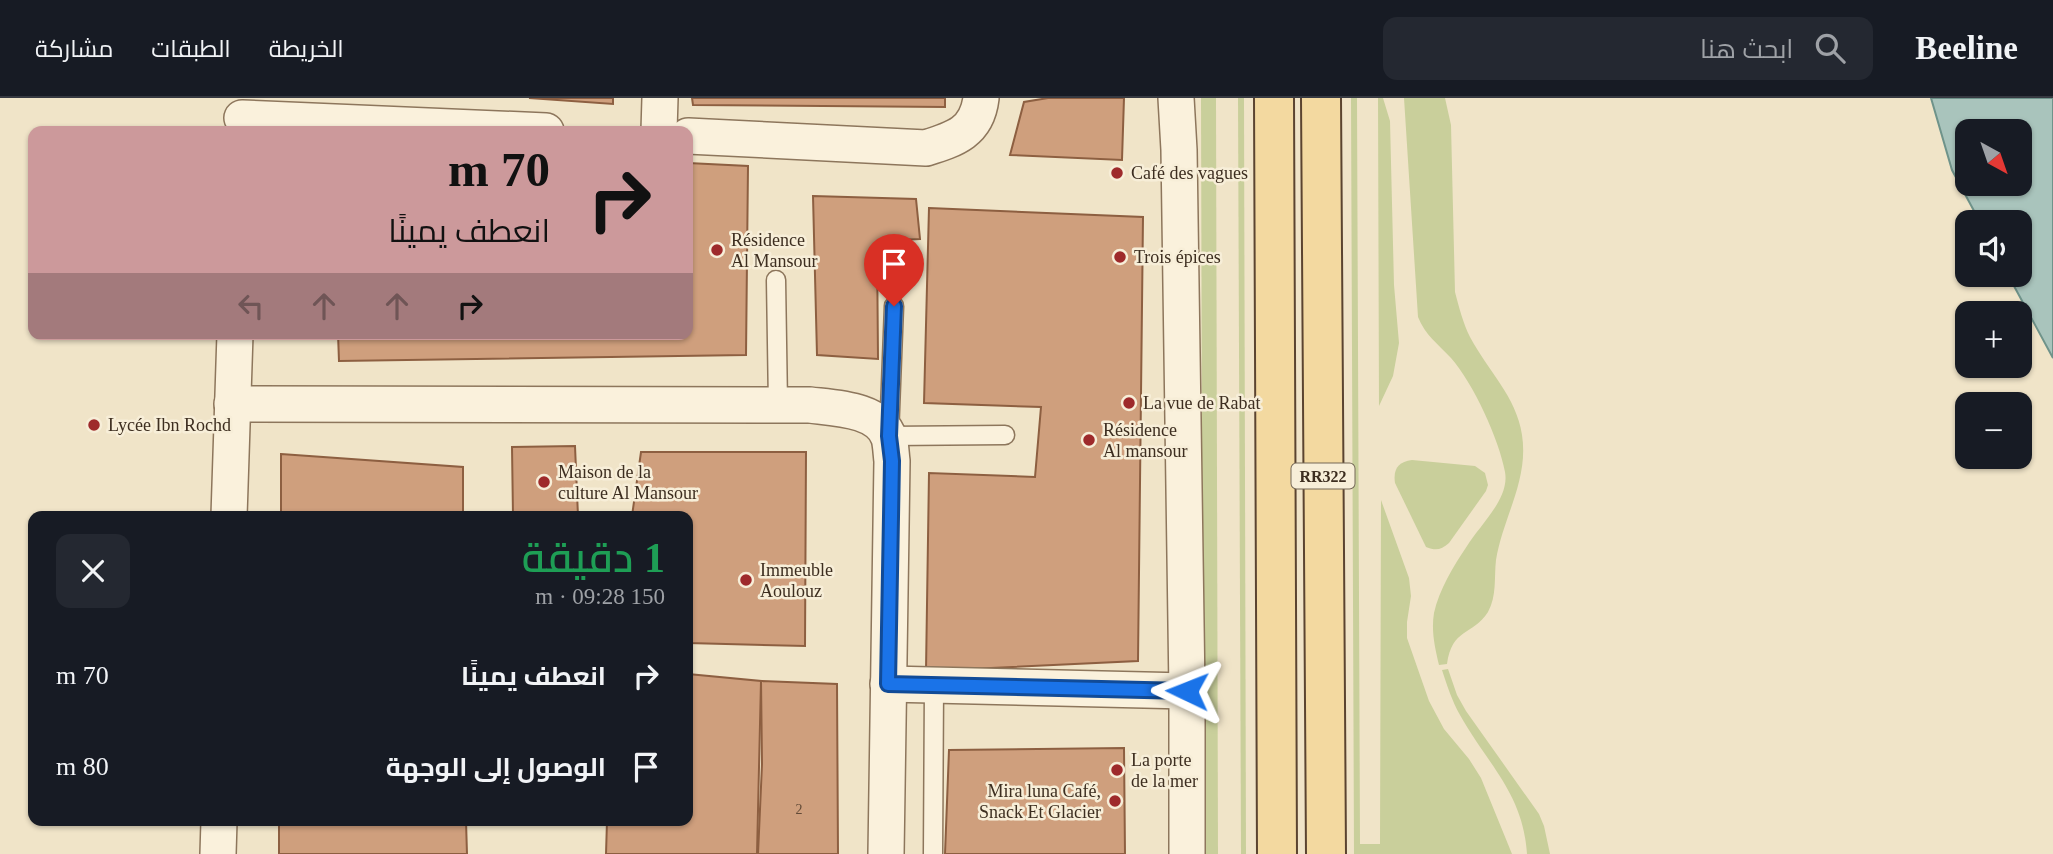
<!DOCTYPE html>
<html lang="ar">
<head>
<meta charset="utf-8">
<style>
	:root { --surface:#171b24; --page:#242831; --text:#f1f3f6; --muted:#9ea1a6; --line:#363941 }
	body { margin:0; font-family:"Times New Roman",Cairo,serif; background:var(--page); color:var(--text); direction:rtl; height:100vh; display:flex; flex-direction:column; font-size:26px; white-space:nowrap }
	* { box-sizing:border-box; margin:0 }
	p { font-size:23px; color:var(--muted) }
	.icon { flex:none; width:38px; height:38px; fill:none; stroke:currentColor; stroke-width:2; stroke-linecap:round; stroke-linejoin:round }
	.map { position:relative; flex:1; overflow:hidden; direction:ltr }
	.sheet { position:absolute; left:28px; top:413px; width:665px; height:315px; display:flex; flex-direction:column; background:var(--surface); border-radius:14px; box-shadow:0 2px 5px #0004; direction:rtl }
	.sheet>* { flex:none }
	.top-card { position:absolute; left:28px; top:28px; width:665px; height:214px; border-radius:14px; box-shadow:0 2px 5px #0004; direction:rtl; background:#cc999b; color:#111; overflow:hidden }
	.needle { width:46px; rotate:140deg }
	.tools { position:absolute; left:1955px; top:21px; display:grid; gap:14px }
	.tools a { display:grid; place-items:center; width:77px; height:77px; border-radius:14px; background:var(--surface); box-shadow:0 2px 5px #0004; font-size:35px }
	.pin { position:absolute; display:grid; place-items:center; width:60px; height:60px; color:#fff; margin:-72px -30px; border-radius:50% 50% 50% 0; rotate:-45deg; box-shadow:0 0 7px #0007 }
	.pin .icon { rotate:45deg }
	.me { position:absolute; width:77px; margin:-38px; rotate:272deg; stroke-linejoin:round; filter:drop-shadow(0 0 5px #0008) }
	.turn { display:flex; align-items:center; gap:24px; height:147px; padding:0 28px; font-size:32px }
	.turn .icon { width:91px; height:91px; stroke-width:2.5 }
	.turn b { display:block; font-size:49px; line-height:60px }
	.lanes { display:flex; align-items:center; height:66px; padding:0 28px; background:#0003; justify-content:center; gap:35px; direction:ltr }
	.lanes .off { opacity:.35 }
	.round { display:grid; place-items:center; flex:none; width:74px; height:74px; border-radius:14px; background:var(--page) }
	.headline { display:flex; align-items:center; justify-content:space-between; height:119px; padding:0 28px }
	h1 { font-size:42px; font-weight:600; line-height:52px; color:#1e9e55 }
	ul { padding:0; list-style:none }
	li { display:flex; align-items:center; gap:21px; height:91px; padding:0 28px }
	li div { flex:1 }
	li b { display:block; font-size:26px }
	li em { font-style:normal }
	header { display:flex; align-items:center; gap:42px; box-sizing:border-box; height:98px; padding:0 35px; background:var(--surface); border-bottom:2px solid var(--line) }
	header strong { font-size:33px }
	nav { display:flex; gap:38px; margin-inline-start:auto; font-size:24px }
	.search { width:490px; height:63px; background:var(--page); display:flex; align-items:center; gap:18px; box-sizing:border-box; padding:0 24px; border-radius:14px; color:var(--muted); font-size:26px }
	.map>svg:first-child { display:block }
	.green { fill:#c9cf9b }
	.water { fill:#a9c4bc; stroke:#6f938a; stroke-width:2; fill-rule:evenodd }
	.building { fill:#cf9f7d; stroke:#8d5f41; stroke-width:2 }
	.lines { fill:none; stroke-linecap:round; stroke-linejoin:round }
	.service-casing { stroke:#8d765c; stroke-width:21 }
	.minor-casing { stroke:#8d765c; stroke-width:38 }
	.primary-casing { stroke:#5b4430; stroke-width:42 }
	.service { stroke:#faf1dc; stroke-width:18 }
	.minor { stroke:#faf1dc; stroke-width:35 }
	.primary { stroke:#f3d9a0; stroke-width:38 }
	.route-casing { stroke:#114b97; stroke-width:18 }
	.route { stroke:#1a73e8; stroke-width:12 }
	.poi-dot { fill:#9e2a2b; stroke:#f7eed8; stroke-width:2.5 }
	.labels { text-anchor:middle; stroke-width:5; stroke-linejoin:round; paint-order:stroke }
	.number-label { font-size:14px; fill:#624a37 }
	.shield { fill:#f7eed8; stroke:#756857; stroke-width:2 }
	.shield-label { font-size:16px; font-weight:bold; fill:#3d2e20 }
	.poi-label { font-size:18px; fill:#3d2e20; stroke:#f7eed8; text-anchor:start }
</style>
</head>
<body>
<header>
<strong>Beeline</strong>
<div class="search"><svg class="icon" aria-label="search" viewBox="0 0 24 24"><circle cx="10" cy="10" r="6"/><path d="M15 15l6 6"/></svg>ابحث هنا</div>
<nav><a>الخريطة</a><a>الطبقات</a><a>مشاركة</a></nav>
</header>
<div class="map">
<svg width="2053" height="756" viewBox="0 0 2053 756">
	<rect width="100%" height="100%" fill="#f0e4c8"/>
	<g class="green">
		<polygon points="1201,0 1216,0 1218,756 1203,756"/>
		<polygon points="1238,0 1244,0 1246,756 1241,756"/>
		<polygon points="1351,0 1357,0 1360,746 1380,746 1381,402 1409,480 1411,498 1407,524 1407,540 1429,603 1444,631 1469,661 1481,680 1512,756 1354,756"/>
		<polygon points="1378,0 1383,0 1390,23 1394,187 1399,245 1393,278 1379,308"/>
		<path d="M1404,0H1445L1451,27L1455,194C1459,209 1463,225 1470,239C1488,273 1516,298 1522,337C1529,382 1503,419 1496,462C1494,479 1497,498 1488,514C1472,538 1452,530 1447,566L1439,567C1435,550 1431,533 1434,515C1439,492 1454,467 1467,448C1480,427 1510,400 1505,374C1499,341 1473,285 1451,260C1438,246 1425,237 1418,219Z"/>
		<path d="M1412,362L1475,368L1485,375L1488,387L1486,393L1449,445C1441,452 1436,453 1426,449L1395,385C1393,371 1398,364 1412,362Z"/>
		<path d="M1448,571L1457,597L1466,613L1539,716L1544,728L1550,756H1527C1523,695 1488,667 1460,617C1452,603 1447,587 1442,572Z"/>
	</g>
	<path class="water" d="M1931,0H2053V260L2008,177H2020V124H1980L1952,72ZM1967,33H2020V86H1967Z"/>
	<g class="building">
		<polygon points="529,0 613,0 613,6"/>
		<polygon points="692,0 945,0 945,9 693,7"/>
		<polygon points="1048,0 1124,0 1122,62 1010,57 1024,4"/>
		<polygon points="688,65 748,68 746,257 339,263 338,236 688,236"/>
		<polygon points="813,98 916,101 920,141 877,143 878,261 817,257"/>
		<polygon points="929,110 1143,119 1138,563 926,573 929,375 1035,379 1041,309 924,305"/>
		<polygon points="575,348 578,418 513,418 512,349"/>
		<polygon points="641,354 806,354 805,548 688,545 688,418 632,418"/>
		<polygon points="281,356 463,369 463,418 281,418"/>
		<polygon points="688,576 761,583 757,756 606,756 607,723 688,723"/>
		<polygon points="761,583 837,586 838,756 758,756 762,666"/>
		<polygon points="1124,650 1125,756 945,756 949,652"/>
		<polygon points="279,723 466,723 467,756 279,756"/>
	</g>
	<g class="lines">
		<defs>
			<g id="service">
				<polyline points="776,182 778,307"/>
				<polyline points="894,208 889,338 1005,337"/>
				<polyline points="933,756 934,587"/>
			</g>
			<g id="minor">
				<polyline points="1176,0 1179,52 1187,593 1187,756"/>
				<polyline points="242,20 546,33"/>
				<polyline points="659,33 660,0"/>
				<path d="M688,38L926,50C955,41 977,34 981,0"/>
				<path d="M232,306L810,307C835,310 880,311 889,340C891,347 891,356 892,363L886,756"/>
				<polyline points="229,418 235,236"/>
				<polyline points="888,586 1187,593"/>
				<polyline points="218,756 219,723"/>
			</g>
			<g id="primary">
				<polyline points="1274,0 1277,756"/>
				<polyline points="1321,0 1326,756"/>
			</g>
		</defs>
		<use href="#service" class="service-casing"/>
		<use href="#minor" class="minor-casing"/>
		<use href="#primary" class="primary-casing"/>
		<use href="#service" class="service"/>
		<use href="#minor" class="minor"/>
		<use href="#primary" class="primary"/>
	</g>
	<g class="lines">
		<defs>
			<polyline id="route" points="894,208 889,338 892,363 888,586 1187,593"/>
		</defs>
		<use href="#route" class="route-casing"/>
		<use href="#route" class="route"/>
	</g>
	<g class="poi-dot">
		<circle cx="1117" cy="75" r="7"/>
		<circle cx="717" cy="152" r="7"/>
		<circle cx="1120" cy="159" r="7"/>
		<circle cx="1129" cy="305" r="7"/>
		<circle cx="94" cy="327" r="7"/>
		<circle cx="1089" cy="342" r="7"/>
		<circle cx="544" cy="384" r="7"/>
		<circle cx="746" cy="482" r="7"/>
		<circle cx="1117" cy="672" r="7"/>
		<circle cx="1115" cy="703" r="7"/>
	</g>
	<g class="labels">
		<g class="number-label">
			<text x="799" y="716">2</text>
		</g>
		<rect class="shield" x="1291.5" y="365.5" width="63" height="25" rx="5"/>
		<g class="shield-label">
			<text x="1323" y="384">RR322</text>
		</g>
		<g class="poi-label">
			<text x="1131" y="81">Café des vagues</text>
			<text x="731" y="148">Résidence<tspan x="731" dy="21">Al Mansour</tspan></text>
			<text x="1134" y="165">Trois épices</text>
			<text x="1143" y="311">La vue de Rabat</text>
			<text x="108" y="333">Lycée Ibn Rochd</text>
			<text x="1103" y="338">Résidence<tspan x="1103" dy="21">Al mansour</tspan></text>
			<text x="558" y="380">Maison de la<tspan x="558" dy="21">culture Al Mansour</tspan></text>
			<text x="760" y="478">Immeuble<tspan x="760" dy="21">Aoulouz</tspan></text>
			<text x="1131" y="668">La porte<tspan x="1131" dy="21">de la mer</tspan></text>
			<text x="1101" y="699" text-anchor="end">Mira luna Café,<tspan x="1101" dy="21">Snack Et Glacier</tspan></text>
		</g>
	</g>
</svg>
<div class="tools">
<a><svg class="needle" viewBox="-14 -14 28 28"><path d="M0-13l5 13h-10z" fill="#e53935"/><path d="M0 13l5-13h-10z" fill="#9ea1a6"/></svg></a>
<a><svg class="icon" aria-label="sound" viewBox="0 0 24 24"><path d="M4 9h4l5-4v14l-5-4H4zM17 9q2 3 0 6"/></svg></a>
<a>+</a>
<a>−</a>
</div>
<div class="pin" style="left:894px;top:208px;background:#d93025"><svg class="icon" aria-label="arrive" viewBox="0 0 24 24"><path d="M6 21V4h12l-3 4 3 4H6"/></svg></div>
<svg class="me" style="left:1187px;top:593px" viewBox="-20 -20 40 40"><path d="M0-17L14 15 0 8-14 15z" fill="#1a73e8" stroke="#fff" stroke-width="4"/></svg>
<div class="top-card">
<div class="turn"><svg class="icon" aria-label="right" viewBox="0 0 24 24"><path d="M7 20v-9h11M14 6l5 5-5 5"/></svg><div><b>70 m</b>انعطف يمينًا</div></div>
<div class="lanes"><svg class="icon off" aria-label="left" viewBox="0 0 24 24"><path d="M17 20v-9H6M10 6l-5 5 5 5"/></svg><svg class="icon off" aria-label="ahead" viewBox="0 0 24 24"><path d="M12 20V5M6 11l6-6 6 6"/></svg><svg class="icon off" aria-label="ahead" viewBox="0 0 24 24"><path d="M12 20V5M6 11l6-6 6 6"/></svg><svg class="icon" aria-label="right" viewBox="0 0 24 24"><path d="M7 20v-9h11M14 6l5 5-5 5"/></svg></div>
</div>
<section class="sheet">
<div class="headline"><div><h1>1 دقيقة</h1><p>150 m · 09:28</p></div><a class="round"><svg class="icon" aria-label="close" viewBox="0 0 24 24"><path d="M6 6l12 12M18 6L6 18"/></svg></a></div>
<ul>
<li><svg class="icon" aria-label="right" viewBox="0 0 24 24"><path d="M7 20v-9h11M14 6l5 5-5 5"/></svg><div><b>انعطف يمينًا</b></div><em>70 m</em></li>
<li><svg class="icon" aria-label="arrive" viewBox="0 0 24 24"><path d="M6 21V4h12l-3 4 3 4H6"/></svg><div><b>الوصول إلى الوجهة</b></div><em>80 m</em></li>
</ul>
</section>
</div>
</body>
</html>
